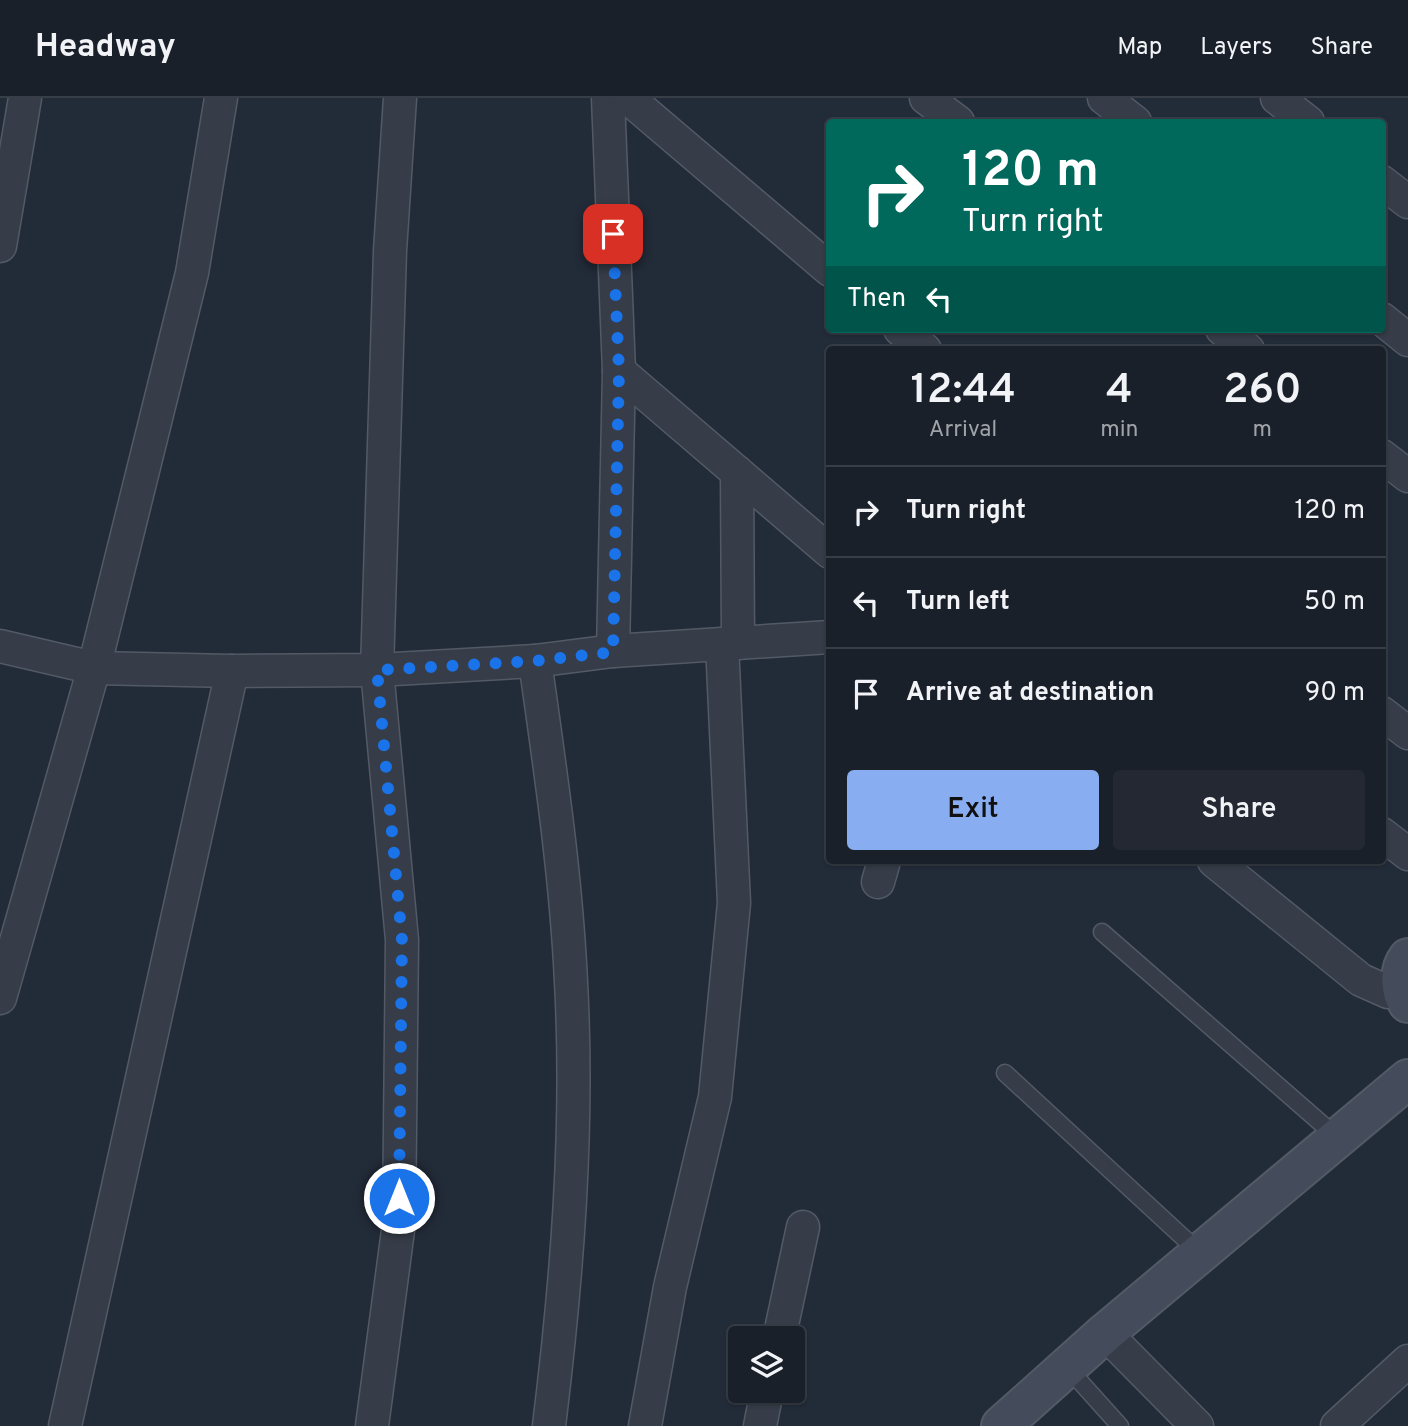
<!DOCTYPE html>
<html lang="en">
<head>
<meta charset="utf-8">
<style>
	:root { --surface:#1a202a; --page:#232832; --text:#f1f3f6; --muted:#9fa3a8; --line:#383e47; --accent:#88adf1 }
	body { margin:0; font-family:Overpass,sans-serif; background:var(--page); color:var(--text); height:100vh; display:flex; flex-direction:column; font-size:26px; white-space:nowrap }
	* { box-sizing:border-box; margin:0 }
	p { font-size:23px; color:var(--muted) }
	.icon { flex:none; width:38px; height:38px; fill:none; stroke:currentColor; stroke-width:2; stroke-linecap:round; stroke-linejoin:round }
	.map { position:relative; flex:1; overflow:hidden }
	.drawer { position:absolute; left:826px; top:248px; width:560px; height:518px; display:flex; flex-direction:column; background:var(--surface); border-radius:7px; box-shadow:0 2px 5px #0004,0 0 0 2px var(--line) }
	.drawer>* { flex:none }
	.banner { position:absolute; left:826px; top:21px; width:560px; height:214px; border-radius:7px; box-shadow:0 2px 5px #0004,0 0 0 2px var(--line); background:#00695c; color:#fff; overflow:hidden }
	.controls { position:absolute; left:728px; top:1228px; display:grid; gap:14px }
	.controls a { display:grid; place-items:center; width:77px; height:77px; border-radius:7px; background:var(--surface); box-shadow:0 2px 5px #0004,0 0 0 2px var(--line); font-size:35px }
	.pin { position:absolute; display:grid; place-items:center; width:60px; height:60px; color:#fff; margin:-30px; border-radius:14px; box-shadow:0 4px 10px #0006 }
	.me { position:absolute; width:77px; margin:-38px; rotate:0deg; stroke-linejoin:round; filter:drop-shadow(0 0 5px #0008) }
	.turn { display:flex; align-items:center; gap:24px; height:147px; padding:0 21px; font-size:32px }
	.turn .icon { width:91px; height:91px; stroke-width:2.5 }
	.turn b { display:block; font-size:49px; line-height:60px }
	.then { display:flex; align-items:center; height:66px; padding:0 21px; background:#0003; gap:14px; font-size:26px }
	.eta { display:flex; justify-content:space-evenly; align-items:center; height:119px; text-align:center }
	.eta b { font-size:42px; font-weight:600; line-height:49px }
	.action { display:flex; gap:14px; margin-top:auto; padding:14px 21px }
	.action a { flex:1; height:80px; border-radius:7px; background:var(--accent); color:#111; font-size:28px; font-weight:600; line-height:80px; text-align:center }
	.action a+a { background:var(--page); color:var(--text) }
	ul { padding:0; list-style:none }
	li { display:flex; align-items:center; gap:21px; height:91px; padding:0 21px; border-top:2px solid var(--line) }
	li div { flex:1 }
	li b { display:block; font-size:26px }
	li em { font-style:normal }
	header { display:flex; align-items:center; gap:42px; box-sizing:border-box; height:98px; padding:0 35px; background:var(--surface); border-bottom:2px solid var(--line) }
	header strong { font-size:33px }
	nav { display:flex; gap:38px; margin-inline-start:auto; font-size:24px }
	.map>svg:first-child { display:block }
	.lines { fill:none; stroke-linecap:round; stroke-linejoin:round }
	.lane-casing { stroke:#535a66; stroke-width:19 }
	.street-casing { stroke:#535a66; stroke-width:35 }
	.secondary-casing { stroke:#535a66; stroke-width:42 }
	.lane { stroke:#363d48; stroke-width:16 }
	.street { stroke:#363d48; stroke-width:32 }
	.secondary { stroke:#444c5b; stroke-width:38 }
	.route { stroke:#1a73e8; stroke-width:12; stroke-dasharray:0 21.6 }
</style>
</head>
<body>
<header>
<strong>Headway</strong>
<nav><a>Map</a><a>Layers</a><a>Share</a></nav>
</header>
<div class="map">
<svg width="1408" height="1328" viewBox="0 0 1408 1328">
	<rect width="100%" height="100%" fill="#222b38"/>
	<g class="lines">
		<defs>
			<g id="lane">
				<polyline points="1102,834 1338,1040"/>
				<polyline points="1005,975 1200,1155"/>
				<polyline points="1067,1269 1120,1328"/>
			</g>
			<g id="street">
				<polyline points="608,0 619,273 613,553"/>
				<polyline points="628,0 830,172"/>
				<polyline points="926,0 958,24"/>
				<polyline points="1104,0 1135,24"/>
				<polyline points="1277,0 1308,24"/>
				<polyline points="1382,84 1408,104"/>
				<polyline points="0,148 25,0"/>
				<polyline points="1382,221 1408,242"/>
				<polyline points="900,231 925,252"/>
				<polyline points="1222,231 1248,252"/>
				<polyline points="619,273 830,454"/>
				<polyline points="1382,358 1408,378"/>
				<polyline points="737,374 738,545"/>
				<polyline points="0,548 94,570 232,573 377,572 535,563 613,553 830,539"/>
				<path d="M535,563C550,670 566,777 571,884C579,1032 567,1181 549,1328"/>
				<polyline points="1382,615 1408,635"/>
				<polyline points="1382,736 1408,756"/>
				<polyline points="1214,763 1361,882 1388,894 1401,894"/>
				<polyline points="878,784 884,763"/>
				<polyline points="0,900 94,570 192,175 221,0"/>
				<polyline points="1105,1235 1197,1328"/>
				<polyline points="779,1241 803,1129"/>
				<polyline points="65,1328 232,573"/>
				<polyline points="372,1328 399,1125 402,842 377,572 390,153 400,0"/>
				<polyline points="645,1328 670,1189 715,999 734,805 722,546"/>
				<polyline points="760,1328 767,1293"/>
				<polyline points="1337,1328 1408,1263"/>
			</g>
			<g id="secondary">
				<path d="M1408,860C1398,873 1400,893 1408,905"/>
				<polyline points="1001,1328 1105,1235 1408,981"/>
			</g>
		</defs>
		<use href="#lane" class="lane-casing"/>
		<use href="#street" class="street-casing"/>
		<use href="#secondary" class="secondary-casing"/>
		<use href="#lane" class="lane"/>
		<use href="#street" class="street"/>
		<use href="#secondary" class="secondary"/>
	</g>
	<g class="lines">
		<polyline class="route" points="399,1100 402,842 377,572 535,563 613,554 619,273 613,136"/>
	</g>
</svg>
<div class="controls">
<a><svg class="icon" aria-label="layers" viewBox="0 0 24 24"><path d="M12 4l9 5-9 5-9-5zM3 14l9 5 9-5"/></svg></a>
</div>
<div class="pin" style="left:613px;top:136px;background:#d93025"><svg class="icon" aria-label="arrive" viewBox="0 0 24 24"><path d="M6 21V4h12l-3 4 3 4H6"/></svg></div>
<svg class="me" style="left:399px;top:1100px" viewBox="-20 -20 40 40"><circle r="17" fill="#1a73e8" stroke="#fff" stroke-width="3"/><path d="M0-11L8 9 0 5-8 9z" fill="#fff"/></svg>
<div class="banner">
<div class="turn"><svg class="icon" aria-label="right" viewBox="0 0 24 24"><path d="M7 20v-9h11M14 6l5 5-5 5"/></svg><div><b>120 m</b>Turn right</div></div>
<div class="then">Then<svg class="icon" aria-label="left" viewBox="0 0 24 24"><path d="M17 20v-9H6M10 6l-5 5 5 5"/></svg></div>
</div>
<section class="drawer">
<div class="eta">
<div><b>12:44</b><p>Arrival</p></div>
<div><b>4</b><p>min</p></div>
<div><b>260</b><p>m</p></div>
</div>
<ul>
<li><svg class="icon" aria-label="right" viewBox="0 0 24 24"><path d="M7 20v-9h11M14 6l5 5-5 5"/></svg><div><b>Turn right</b></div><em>120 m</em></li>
<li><svg class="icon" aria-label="left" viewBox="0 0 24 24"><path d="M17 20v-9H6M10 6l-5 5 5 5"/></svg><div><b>Turn left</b></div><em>50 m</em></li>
<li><svg class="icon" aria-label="arrive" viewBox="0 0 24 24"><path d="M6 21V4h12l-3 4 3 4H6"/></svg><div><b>Arrive at destination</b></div><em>90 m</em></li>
</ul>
<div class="action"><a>Exit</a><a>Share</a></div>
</section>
</div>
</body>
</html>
